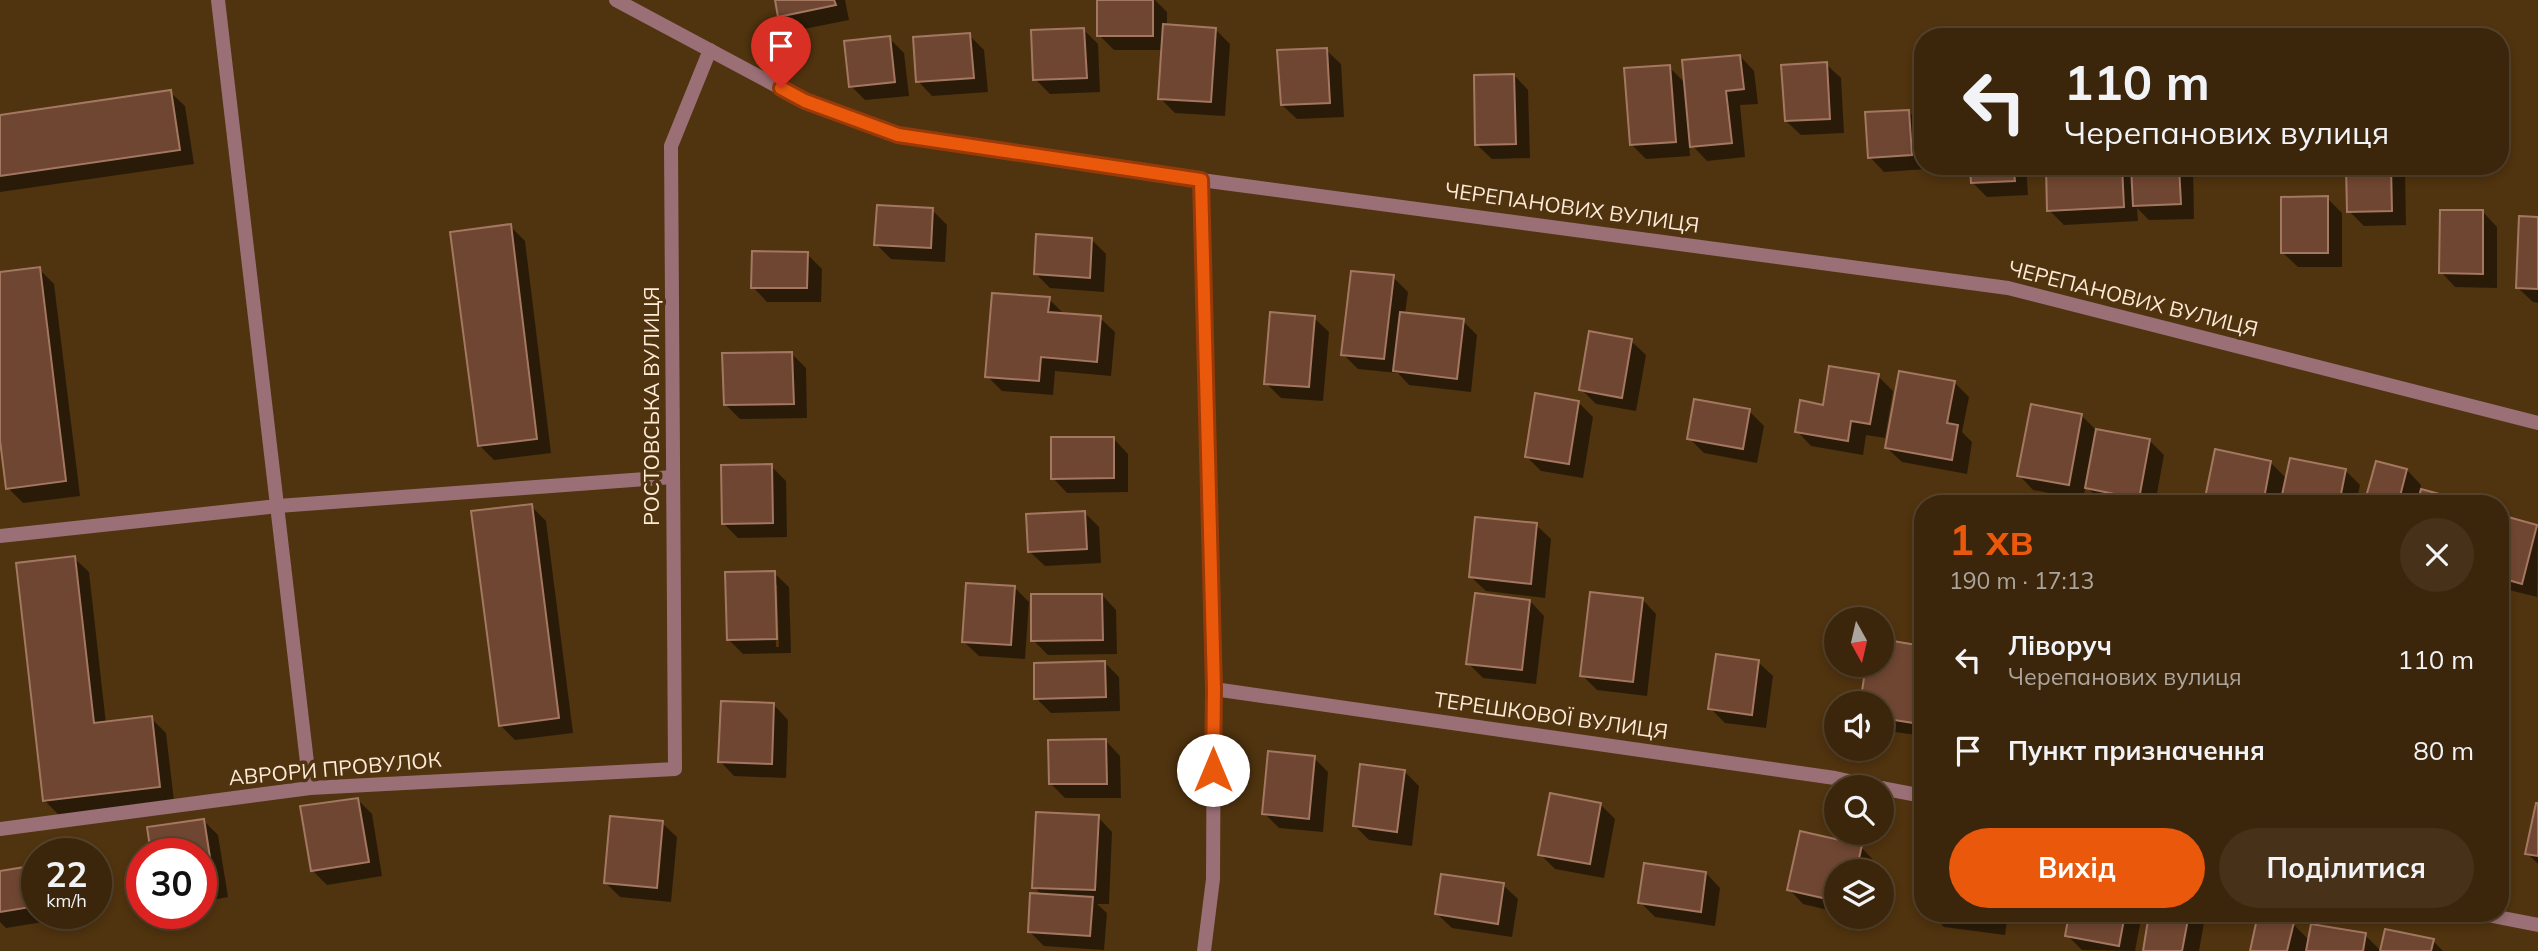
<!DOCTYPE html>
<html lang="uk">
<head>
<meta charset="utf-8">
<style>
	:root { --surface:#3c260b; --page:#473219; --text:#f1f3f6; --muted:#aca59d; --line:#55432c; --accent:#ea580c }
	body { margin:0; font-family:Mulish,sans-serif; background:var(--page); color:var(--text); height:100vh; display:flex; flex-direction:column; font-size:26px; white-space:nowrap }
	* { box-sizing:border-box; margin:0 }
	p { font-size:23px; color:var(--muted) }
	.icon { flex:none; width:38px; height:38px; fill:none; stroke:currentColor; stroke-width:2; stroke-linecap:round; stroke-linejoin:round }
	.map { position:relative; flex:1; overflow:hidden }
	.panel { position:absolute; left:1914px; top:495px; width:595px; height:427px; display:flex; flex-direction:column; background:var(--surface); border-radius:28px; box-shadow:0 4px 10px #0003,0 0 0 2px var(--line) }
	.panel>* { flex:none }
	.hud { position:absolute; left:1914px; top:28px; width:595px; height:147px; border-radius:28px; box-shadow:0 4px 10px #0003,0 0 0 2px var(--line); background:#3c260b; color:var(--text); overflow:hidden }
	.needle { width:46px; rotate:172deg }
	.fabs { position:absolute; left:1824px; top:607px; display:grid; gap:14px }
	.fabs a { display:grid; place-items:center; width:70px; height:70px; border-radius:50%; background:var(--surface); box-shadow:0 4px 10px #0003,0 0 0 2px var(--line); font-size:35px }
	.speed { position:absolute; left:21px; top:838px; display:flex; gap:14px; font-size:35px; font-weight:700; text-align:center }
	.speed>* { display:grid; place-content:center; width:91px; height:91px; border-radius:50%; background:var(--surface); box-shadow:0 4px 10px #0003,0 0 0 2px var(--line); line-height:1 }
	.speed small { font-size:18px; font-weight:400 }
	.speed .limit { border:10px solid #d22; background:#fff; color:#111 }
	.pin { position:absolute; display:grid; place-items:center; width:60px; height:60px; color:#fff; margin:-72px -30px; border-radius:50% 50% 50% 0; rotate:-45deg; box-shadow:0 0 7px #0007 }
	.pin .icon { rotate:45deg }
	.me { position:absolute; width:77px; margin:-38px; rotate:0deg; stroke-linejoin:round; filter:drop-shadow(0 0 5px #0008) }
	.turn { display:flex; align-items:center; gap:24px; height:147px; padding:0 35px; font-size:32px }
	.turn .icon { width:91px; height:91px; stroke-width:2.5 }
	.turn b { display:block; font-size:49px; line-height:60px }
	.round { display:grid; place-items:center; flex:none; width:74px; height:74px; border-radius:37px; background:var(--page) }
	.headline { display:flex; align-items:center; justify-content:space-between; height:119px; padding:0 35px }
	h1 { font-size:42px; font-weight:700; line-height:52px; color:var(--accent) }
	.action { display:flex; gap:14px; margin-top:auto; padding:14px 35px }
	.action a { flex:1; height:80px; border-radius:42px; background:var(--accent); color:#fff; font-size:28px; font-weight:700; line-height:80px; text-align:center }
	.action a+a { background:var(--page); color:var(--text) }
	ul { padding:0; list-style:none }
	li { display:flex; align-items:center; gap:21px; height:91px; padding:0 35px }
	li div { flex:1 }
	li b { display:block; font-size:26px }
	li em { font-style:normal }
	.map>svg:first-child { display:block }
	.shadow { fill:#0007; fill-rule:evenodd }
	.building { fill:#6f4631; stroke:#a47761; stroke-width:2 }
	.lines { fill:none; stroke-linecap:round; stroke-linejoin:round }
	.service { stroke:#9b6f76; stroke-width:14 }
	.minor { stroke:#9b6f76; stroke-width:14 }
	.route-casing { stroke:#983908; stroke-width:18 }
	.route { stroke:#ea580c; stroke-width:12 }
	.labels { text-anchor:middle; stroke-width:7; stroke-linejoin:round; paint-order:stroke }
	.street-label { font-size:21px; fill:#fdead7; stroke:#50330f }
</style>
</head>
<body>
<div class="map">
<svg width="2538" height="951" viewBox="0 0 2538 951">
	<rect width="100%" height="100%" fill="#50330f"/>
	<g class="shadow">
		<polygon points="776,0 845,0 849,20 794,31 780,16"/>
		<polygon points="1099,0 1155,0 1167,12 1167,26 1216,30 1230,44 1225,116 1175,113 1160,98 1163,50 1114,50 1099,35"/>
		<polygon points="1083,29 1098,44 1100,92 1050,94 1035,79"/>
		<polygon points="969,35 984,50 988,92 932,96 918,81"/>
		<polygon points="889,38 904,53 909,96 865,100 851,86"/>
		<polygon points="1326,50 1341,64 1344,117 1297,119 1282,105"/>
		<polygon points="1740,56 1754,71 1758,104 1740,105 1745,157 1707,161 1689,142 1690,156 1646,159 1631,144 1669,67 1686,84"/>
		<polygon points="1826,64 1841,78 1844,133 1801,135 1786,121"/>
		<polygon points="1514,75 1528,90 1530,158 1492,159 1477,145"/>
		<polygon points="170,92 185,106 194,164 0,192 0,117"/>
		<polygon points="1908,111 1923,126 1923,166 1926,169 1884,172 1870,157"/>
		<polygon points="1972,166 2026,166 2028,195 1987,197 1973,183"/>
		<polygon points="2047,166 2193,166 2194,219 2149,220 2137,208 2138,221 2064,225 2049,210"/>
		<polygon points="2348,166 2399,166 2405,172 2406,225 2364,226 2349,211"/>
		<polygon points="2327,198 2342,213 2342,267 2298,267 2283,253"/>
		<polygon points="932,210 947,225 945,262 891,259 876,244"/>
		<polygon points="2483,212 2497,227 2497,288 2455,287 2441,272"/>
		<polygon points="2538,218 2538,303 2533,302 2518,288"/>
		<polygon points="510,226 525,241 551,453 494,460 479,445"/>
		<polygon points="1091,239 1106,254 1104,292 1050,288 1036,274"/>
		<polygon points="807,254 822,269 821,302 767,302 753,287"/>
		<polygon points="39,269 54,284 80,496 23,503 8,488 0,426 0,274"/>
		<polygon points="1393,277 1408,292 1405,314 1463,321 1477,335 1471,392 1409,385 1398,373 1358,369 1343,354"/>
		<polygon points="1049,299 1064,314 1100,318 1115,332 1111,376 1055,371 1053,395 1002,391 987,376"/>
		<polygon points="1314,318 1329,332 1323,401 1281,398 1266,383"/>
		<polygon points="1631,341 1646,355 1636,411 1596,404 1581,389"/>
		<polygon points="791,353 806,368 807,418 740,419 726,405"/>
		<polygon points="1878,376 1893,391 1885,438 1866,435 1863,455 1811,446 1797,431 1825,407"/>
		<polygon points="1954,382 1969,397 1962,432 1972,442 1967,474 1902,462 1887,448"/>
		<polygon points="1578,402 1593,417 1583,478 1541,471 1527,457"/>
		<polygon points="1749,411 1764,426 1757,463 1704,453 1689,438"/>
		<polygon points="2081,415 2097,431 2149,440 2164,455 2155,504 2101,502 2086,486 2083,499 2033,490 2019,475"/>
		<polygon points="1114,439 1128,454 1128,492 1067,493 1053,478"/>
		<polygon points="2270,462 2287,479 2345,470 2360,485 2356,504 2214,504 2207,497"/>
		<polygon points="771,466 786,481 787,537 738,538 723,523"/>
		<polygon points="2407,470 2421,485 2420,491 2469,504 2366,504"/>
		<polygon points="531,506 546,521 573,733 515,740 500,725"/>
		<polygon points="1085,513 1099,527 1101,563 1045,566 1030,552"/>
		<polygon points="2501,517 2538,528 2537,597 2501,588"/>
		<polygon points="1536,525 1551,539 1545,598 1486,591 1471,577"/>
		<polygon points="74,558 89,572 106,724 151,718 166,733 174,801 59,815 44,800"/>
		<path d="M774,573L789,587L791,653L743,654L728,639ZM774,585H777L779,647H776Z"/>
		<polygon points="1014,587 1029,602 1025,659 979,656 964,642"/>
		<polygon points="1102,595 1116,610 1117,654 1048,655 1033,640"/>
		<polygon points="1642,599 1656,614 1647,696 1597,690 1582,675"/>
		<polygon points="1530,601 1544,616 1536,684 1483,678 1468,663"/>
		<polygon points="1881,641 1923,647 1923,736 1881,730 1881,704 1868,665 1881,665"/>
		<polygon points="1104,662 1119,677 1120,711 1051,713 1036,698"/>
		<polygon points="1758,662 1773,676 1766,728 1725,723 1710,708"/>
		<polygon points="774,705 788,720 786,778 734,776 720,761"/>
		<polygon points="1106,741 1120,756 1121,798 1065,798 1051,784"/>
		<polygon points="1314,758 1328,772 1323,832 1279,828 1264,813"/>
		<polygon points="1404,771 1419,786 1412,846 1369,840 1355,826"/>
		<polygon points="358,800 372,814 382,876 327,885 312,870"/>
		<polygon points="1600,804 1615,819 1604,878 1555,869 1540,854"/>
		<polygon points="2538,805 2538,864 2527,853"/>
		<polygon points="1098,817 1112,832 1109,904 1097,904 1107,913 1104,950 1044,946 1030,932 1042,895 1034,887"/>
		<polygon points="204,821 218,835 228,897 201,902 201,854 153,854"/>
		<polygon points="662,823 677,837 671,902 620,897 605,882"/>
		<polygon points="1861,847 1875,862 1873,872 1836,872 1836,912 1803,904 1789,889"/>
		<polygon points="37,866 37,914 92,914 6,928 0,922 0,873"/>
		<polygon points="1706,873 1720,888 1715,926 1655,917 1640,902"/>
		<polygon points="1503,885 1518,899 1512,937 1452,928 1437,914"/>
		<polygon points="1931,914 2008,914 2005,935 1944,927"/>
		<polygon points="2071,914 2142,914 2135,951 2082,950 2067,935"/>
		<polygon points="2151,914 2195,914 2204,923 2199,951 2144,951"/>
		<polygon points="2293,924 2310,941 2365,935 2381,951 2252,951"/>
		<polygon points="2433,941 2443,951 2382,951"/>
	</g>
	<g class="building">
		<polygon points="775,0 834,0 836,5 778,17"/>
		<rect x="1097" y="0" width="56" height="36"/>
		<polygon points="1163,24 1216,28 1211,102 1158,99"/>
		<polygon points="1084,28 1087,78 1033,80 1031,30"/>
		<polygon points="970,33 974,78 916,82 913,37"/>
		<polygon points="890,36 895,82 849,87 844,41"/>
		<polygon points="1327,48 1330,103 1281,105 1277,50"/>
		<polygon points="1740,55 1744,89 1726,91 1732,143 1690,147 1682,60"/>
		<polygon points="1827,62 1830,119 1785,121 1781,65"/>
		<polygon points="1670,65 1676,142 1630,145 1624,68"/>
		<polygon points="1514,74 1516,144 1475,145 1474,75"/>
		<polygon points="171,90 180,150 0,176 0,115"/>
		<polygon points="1909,110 1912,155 1868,158 1865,112"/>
		<polygon points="1970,166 2013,166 2015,181 1971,183"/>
		<polygon points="2046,166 2122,166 2124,207 2047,211"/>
		<polygon points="2131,166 2179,166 2181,204 2133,206"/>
		<polygon points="2346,166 2391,166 2392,211 2347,212"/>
		<polygon points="2328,196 2328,253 2281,253 2281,197"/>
		<polygon points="877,205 933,208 931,248 874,245"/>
		<polygon points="2440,210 2483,210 2483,274 2439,273"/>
		<polygon points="2519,216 2538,217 2538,289 2516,288"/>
		<polygon points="511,224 537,439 478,446 450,232"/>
		<polygon points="1036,234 1092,238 1090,278 1034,274"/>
		<polygon points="752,251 808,252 807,288 751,288"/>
		<polygon points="40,267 66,481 6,489 0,440 0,272"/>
		<polygon points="1351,271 1394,275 1384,359 1341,355"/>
		<polygon points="992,293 1050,297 1048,312 1101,316 1097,362 1041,357 1039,381 985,377"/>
		<polygon points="1270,312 1315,316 1309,387 1264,384"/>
		<polygon points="1400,312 1464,319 1457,379 1393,371"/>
		<polygon points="1589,331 1632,339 1622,398 1579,390"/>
		<polygon points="792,352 794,404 724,405 722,353"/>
		<polygon points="1829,366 1879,374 1870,424 1851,421 1848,441 1795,432 1800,400 1823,405"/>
		<polygon points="1899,371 1955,381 1947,423 1958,425 1952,460 1885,448"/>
		<polygon points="1535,393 1579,401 1569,464 1525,457"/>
		<polygon points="1694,399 1750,409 1743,449 1687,439"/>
		<polygon points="2031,404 2082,414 2069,485 2017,476"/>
		<polygon points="2096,429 2150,439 2139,499 2085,488"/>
		<polygon points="1051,437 1114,437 1114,478 1051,479"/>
		<polygon points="2215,449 2271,461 2263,504 2235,504 2205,498"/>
		<polygon points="2290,458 2346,469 2339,504 2280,504"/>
		<polygon points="2376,461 2407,469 2398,504 2364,504"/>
		<polygon points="772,464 773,523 722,524 721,465"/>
		<polygon points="2421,489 2476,504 2417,504"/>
		<polygon points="532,504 559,718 499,726 471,511"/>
		<polygon points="1085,511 1087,549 1028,552 1026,514"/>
		<polygon points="2501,515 2537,525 2522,584 2501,578"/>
		<polygon points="1475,517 1537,523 1531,584 1469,577"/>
		<polygon points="75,556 94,723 152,716 160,787 43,801 16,563"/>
		<polygon points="775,571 777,639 727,640 725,572"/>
		<polygon points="966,583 1015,586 1011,645 962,642"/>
		<polygon points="1590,592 1643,598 1633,682 1580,676"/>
		<polygon points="1475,593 1530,600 1522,670 1466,664"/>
		<polygon points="1031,594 1102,594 1103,640 1031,641"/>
		<polygon points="1881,639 1923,646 1923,706 1920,724 1881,718 1881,704 1860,704 1866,665 1881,665"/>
		<polygon points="1716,654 1759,660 1752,715 1708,709"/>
		<polygon points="1105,661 1106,697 1034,699 1034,663"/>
		<polygon points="721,701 774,703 772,764 718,762"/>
		<polygon points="1106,739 1107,784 1049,784 1048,740"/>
		<polygon points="1268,751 1315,756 1309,819 1262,814"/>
		<polygon points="1360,764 1405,770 1397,832 1353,826"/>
		<polygon points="1550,793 1601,803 1590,864 1538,855"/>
		<polygon points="358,798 369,862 311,871 300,806"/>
		<polygon points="2536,803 2538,803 2538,856 2525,854"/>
		<polygon points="1036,812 1099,815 1095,890 1032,888"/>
		<polygon points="610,816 663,821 657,888 604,883"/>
		<polygon points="204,819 214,883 201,885 201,854 151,854 147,827"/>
		<polygon points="1800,831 1862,845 1856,872 1836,872 1836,901 1787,890"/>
		<polygon points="1644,863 1706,872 1701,912 1638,903"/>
		<polygon points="37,865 37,906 0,912 0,871"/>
		<polygon points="1441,874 1504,883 1498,924 1435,914"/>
		<polygon points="1030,893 1093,897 1090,936 1028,932"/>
		<polygon points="1935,914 1992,914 1991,921"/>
		<polygon points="2069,914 2125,914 2119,946 2065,936"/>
		<polygon points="2149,914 2189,914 2182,951 2143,951"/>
		<polygon points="2258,914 2294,922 2287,951 2250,951"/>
		<polygon points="2311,924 2366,933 2363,951 2306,951"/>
		<polygon points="2385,929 2434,939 2431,951 2380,951"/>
	</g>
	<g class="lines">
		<polyline class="service" points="0,536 278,506 673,477"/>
		<g class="minor">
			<polyline points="218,0 310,788"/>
			<polyline points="616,0 805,101 898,135 1201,180 2008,288 2538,423"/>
			<polyline points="1201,180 1214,689 1213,879 1204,951"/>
			<polyline points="1214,689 1835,778 1881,788"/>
			<polyline points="1881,788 1923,796"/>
			<polyline points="0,829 310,788 675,769 671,146 710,50"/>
			<polyline points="2482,914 2538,925"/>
		</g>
	</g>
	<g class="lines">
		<defs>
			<polyline id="route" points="781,88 805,101 898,135 1201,180 1214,689 1213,770"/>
		</defs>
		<use href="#route" class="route-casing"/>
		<use href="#route" class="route"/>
	</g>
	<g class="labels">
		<g class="street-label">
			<text transform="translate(1572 208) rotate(8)" y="7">ЧЕРЕПАНОВИХ ВУЛИЦЯ</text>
			<text transform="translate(2133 299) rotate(14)" y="7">ЧЕРЕПАНОВИХ ВУЛИЦЯ</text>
			<text transform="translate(652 406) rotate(-90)" y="7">РОСТОВСЬКА ВУЛИЦЯ</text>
			<text transform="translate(1551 716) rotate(8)" y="7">ТЕРЕШКОВОЇ ВУЛИЦЯ</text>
			<text transform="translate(335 769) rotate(-5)" y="7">АВРОРИ ПРОВУЛОК</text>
		</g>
	</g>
</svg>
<div class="fabs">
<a><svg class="needle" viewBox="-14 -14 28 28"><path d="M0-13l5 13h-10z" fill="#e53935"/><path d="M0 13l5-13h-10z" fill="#aca59d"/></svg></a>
<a><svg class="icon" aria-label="sound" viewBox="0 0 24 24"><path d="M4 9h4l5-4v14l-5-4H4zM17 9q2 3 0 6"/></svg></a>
<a><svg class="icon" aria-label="search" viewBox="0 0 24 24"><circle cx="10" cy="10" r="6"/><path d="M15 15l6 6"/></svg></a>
<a><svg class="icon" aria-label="layers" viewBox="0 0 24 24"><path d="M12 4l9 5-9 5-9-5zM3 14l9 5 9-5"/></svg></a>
</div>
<div class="speed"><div>22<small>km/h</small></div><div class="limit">30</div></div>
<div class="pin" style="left:781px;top:88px;background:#d93025"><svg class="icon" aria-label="arrive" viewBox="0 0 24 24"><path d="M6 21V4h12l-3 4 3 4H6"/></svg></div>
<svg class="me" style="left:1213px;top:770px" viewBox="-20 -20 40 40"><circle r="19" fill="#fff"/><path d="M0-13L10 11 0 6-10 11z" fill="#ea580c"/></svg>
<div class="hud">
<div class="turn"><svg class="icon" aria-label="left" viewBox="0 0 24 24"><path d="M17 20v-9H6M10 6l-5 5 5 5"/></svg><div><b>110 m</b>Черепанових вулиця</div></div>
</div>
<section class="panel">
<div class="headline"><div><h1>1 хв</h1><p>190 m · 17:13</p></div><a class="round"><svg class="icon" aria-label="close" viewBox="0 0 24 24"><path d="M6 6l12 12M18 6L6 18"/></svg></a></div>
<ul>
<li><svg class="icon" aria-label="left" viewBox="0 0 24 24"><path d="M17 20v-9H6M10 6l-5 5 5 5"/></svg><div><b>Ліворуч</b><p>Черепанових вулиця</p></div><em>110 m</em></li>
<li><svg class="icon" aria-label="arrive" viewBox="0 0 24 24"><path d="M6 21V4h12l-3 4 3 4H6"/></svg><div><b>Пункт призначення</b></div><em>80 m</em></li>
</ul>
<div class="action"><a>Вихід</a><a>Поділитися</a></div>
</section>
</div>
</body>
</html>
